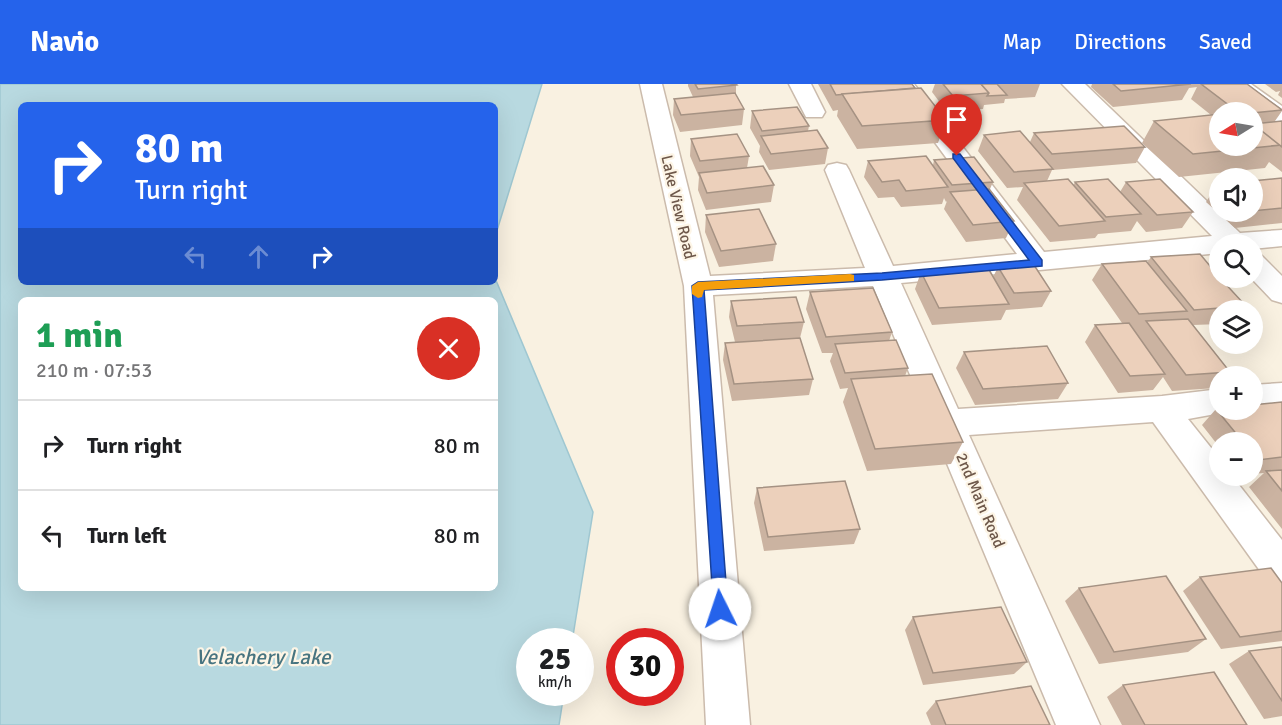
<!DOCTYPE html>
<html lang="en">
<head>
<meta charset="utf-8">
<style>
	:root { --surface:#fff; --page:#f6f6f6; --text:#202124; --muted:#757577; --line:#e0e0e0; --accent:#2563eb }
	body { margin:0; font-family:Signika,sans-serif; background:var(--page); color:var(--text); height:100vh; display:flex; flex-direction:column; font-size:22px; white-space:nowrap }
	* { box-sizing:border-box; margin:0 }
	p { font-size:20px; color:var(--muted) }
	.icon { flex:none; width:33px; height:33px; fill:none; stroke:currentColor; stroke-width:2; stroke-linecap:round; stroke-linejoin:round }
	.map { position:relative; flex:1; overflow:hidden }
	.side { position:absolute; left:18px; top:213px; width:480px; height:294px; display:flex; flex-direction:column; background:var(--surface); border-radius:9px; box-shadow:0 6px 24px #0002 }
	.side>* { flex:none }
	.banner { position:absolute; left:18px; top:18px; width:480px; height:183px; border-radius:9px; box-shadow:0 6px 24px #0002; background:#2563eb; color:#fff; overflow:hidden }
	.needle { width:39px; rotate:259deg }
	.controls { position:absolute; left:1209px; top:18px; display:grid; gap:12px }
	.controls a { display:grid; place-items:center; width:54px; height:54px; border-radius:50%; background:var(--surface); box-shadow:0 6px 24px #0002; font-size:30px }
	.speed { position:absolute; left:516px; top:544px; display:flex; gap:12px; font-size:30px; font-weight:700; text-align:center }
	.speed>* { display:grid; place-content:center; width:78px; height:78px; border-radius:50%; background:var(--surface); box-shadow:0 6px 24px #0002; line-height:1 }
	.speed small { font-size:15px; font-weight:400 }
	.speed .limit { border:9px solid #d22; background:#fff; color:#111 }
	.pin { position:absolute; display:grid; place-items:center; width:51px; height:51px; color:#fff; margin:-62px -26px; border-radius:50% 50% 50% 0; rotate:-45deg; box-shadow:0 0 6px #0007 }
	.pin .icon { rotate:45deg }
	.me { position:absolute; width:66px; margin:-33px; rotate:356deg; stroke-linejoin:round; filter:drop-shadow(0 0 4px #0008) }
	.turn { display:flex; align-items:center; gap:21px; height:126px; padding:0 18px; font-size:27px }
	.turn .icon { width:78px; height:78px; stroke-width:2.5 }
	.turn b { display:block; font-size:42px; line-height:51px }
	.lanes { display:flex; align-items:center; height:57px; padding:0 18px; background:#0003; justify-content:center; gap:30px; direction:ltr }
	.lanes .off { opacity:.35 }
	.round { display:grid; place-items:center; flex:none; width:63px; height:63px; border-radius:32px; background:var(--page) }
	.summary { display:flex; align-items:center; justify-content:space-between; height:102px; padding:0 18px }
	h1 { font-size:36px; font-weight:700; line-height:45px; color:#1e9e55 }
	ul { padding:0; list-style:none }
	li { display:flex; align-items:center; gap:18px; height:90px; padding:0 18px; border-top:2px solid var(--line) }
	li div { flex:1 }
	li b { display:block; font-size:22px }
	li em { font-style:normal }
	header { display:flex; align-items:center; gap:36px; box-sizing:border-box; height:84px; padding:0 30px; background:var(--accent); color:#fff }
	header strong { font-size:28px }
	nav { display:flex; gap:33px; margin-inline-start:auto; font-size:21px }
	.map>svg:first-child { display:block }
	.water { fill:#b8d9e0; stroke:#9fc7d1; stroke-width:1.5; fill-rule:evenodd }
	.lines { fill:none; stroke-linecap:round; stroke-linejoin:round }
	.minor-casing { stroke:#cbbbac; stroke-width:3 }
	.minor { fill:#fff; fill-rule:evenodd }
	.wall { fill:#cbb3a1; fill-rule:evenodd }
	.building { fill:#ecd0bb; stroke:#a59283; stroke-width:1.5 }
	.route { fill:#2563eb; stroke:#184099; stroke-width:1.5 }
	.slow { fill:#f59e0b }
	.labels { text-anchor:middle; stroke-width:4.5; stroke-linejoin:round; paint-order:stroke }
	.street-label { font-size:16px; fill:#6e584a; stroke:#fdf5e6 }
	.near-water-label { font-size:21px; font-style:italic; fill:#477480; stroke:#fdf5e6 }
</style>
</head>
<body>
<header>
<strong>Navio</strong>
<nav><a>Map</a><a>Directions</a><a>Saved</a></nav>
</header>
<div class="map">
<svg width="1282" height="641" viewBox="0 0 1282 641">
	<rect width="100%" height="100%" fill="#f9f1e1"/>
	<path class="water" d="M0,0H542L495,153V21H21V198H495V194L593,428L572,558H530V609H564L559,641H0ZM21,216H495V504H21Z"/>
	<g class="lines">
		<defs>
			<g id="minor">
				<polygon points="640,0 662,0 710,192 865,184 825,86 828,81 837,79 846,81 849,86 893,182 1017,170 892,0 914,0 1044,168 1212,152 1062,0 1085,0 1240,149 1282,146 1282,162 1252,165 1252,160 1220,160 1220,169 901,199 958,325 1162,312 1220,305 1220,326 1232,327 1188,335 1220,375 1220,392 1232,392 1282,456 1282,504 1268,498 1153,338 969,351 1100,641 1056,641 873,202 713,211 750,641 706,641 684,202"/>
				<polygon points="789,0 811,0 825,28 822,33 806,33"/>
				<polygon points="1226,0 1251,0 1282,22 1282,40 1274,38"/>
				<polygon points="1252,169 1262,172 1282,192 1282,219 1272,216 1251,194"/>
				<polygon points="1282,299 1282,323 1252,326 1249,326 1252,326 1252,301"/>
			</g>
		</defs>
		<use href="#minor" class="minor-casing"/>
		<use href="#minor" class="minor"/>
	</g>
	<g class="wall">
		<polygon points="688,0 736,0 736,11 744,25 742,41 680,48 673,31 674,15 693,13 688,2"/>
		<polygon points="818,0 912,0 946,36 938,59 857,65 837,32 838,26 833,27"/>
		<polygon points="935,0 1040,0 1035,13 1005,15 1004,19 984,21 983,25 947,28 932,8"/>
		<path d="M1092,0H1247L1282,25V27L1275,37H1282V88L1269,78L1265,84L1179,93L1142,59L1154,37L1211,31L1191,15L1197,3L1189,4L1182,16L1113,23L1091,3ZM1220,28H1252V62H1220Z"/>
		<polygon points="1265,0 1282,0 1282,14 1278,11 1280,7 1276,8"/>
		<polygon points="752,27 809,42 808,47 828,64 825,80 769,86 759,68 760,62 750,44"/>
		<polygon points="1034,49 1145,63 1136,79 1052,86 1047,97 1073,102 1075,98 1120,108 1126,98 1193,128 1182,144 1146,148 1137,137 1131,147 1098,150 1095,154 1050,158 1017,116 1023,103 1007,104 978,67 984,51 1030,58"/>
		<polygon points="691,55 749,72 747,84 774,101 771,118 706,126 698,106 699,93 690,72"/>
		<polygon points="934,76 993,98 990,105 1014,137 1006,154 966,158 944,125 947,117 946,118 944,114 942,120 901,123 894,113 878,114 864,93 868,77 933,81"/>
		<polygon points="1282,94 1282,139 1235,144 1206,118 1217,101 1220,101 1220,128 1252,128 1252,97"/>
		<polygon points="706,131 776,160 773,177 719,183 705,148"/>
		<polygon points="1151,173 1246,222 1242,226 1220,226 1220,240 1193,241 1230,288 1226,292 1220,292 1220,300 1216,304 1172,307 1163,293 1153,306 1118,309 1085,258 1095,241 1122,239 1092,196 1102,180 1147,179"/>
		<polygon points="998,183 1051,207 1042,223 1006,226 1001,236 932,241 915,205 921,188 993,193"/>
		<polygon points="810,208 892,248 889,257 908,284 905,292 963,358 951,380 867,387 843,318 848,304 840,305 830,277 833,269 822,269 806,225"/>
		<polygon points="731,217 804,238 800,254 813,295 809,311 732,317 723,276 725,259 735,258 729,233"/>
		<polygon points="964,268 1068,299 1058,315 975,321 956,284"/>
		<polygon points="1282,318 1282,445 1249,403 1264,389 1252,390 1252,358 1220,358 1220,364 1202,341 1216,325"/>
		<polygon points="757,404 860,445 854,460 764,467 754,419"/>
		<polygon points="1200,493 1282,499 1282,557 1221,565 1183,507"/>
		<polygon points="1079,504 1206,555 1188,568 1099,580 1065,517"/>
		<polygon points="913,533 1027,578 1014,590 923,601 905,546"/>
		<polygon points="1282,563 1282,632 1264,635 1229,580 1249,567"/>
		<polygon points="1123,601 1247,641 1122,641 1107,613"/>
		<polygon points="936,617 1050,641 931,641 926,629"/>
	</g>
	<g class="building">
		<polygon points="695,0 736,0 737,1 698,5"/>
		<polygon points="830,0 912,0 915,4 836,11"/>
		<polygon points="943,0 981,0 989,9 953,12"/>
		<polygon points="981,0 997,0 1007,11 987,12 989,9"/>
		<polygon points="1113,0 1191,0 1121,7"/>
		<polygon points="1201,0 1247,0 1282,26 1252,29 1238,28"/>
		<polygon points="921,4 946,36 862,42 842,10"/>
		<polygon points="735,9 744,25 681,31 674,15"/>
		<polygon points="797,23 809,42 762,47 752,27"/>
		<polygon points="1220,30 1220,62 1252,62 1252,39 1281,61 1193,70 1154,37"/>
		<polygon points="1282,37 1282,63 1253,40"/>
		<polygon points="1124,42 1145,63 1052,70 1034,49"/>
		<polygon points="817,46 828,64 771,70 761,52"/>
		<polygon points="1020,47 1053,85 1014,88 984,51"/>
		<polygon points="737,50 749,72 700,77 691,55"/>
		<polygon points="926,72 948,103 906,107 899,96 882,98 868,77"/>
		<polygon points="974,73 993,98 952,101 934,76"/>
		<polygon points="763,82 774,101 707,109 699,89"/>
		<polygon points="1282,94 1282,124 1252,127 1252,97"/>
		<polygon points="1068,95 1105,137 1059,142 1024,99"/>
		<polygon points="1108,95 1141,130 1106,133 1075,98"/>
		<polygon points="1160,95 1193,128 1157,131 1126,98"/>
		<polygon points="989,105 1014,137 973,141 950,108"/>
		<polygon points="759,125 776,160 721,167 706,131"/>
		<polygon points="1200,170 1220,194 1246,222 1194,226 1151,173"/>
		<polygon points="1146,177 1187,227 1139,230 1102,180"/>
		<polygon points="1034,181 1051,207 1014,209 998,183"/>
		<polygon points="988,184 1009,220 939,224 921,188"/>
		<polygon points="873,204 892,248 826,253 810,208"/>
		<polygon points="796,213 804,238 737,242 731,217"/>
		<polygon points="1188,235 1230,288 1186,291 1146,237"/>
		<polygon points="1129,239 1165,290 1130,292 1095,241"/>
		<polygon points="800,254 813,295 734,300 725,259"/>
		<polygon points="896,256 908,284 845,289 835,260"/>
		<polygon points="1047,262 1068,299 983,305 964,268"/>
		<polygon points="932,290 963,358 875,365 851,295"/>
		<polygon points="1282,318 1282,373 1258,376 1252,370 1252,358 1243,358 1216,325 1252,326 1252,321"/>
		<polygon points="1282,386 1282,407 1266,387"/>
		<polygon points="845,397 860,445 768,453 757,404"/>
		<polygon points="1271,484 1282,499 1282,547 1240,553 1200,493"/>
		<polygon points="1166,492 1206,555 1114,568 1079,504"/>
		<polygon points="1001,523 1027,578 933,589 913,533"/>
		<polygon points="1282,563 1282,617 1249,567"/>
		<polygon points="1214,588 1247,641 1145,641 1123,601"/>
		<polygon points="1031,602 1050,641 946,641 936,617"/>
	</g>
	<polygon class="route" points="953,70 960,70 1042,176 1042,182 882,196 704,206 728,525 726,531 720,533 714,531 692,202 698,198 882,189 1029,176 953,74"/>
	<polygon class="slow" points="850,190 854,191 854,197 704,206 702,213 698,214 692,210 692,202 698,198"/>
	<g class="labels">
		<g class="street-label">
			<text transform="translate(679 123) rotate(77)" y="6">Lake View Road</text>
			<text transform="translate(981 416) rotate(67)" y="6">2nd Main Road</text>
		</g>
		<g class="near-water-label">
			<text x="263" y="580">Velachery Lake</text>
		</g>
	</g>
</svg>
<div class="controls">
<a><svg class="needle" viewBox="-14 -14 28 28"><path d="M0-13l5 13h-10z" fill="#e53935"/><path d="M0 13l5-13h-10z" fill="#757577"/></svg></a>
<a><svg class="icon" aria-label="sound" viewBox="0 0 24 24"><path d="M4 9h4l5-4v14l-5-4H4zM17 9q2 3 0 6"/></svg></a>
<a><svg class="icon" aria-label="search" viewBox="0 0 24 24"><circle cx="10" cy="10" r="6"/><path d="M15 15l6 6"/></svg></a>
<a><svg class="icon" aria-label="layers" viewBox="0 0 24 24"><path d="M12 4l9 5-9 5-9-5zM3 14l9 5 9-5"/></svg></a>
<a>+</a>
<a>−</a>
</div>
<div class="speed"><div>25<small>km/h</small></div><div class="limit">30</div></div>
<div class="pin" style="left:957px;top:72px;background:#d93025"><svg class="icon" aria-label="arrive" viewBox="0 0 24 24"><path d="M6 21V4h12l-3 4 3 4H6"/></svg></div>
<svg class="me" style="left:720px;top:525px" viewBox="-20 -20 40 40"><circle r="19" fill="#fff"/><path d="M0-13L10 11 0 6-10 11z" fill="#2563eb"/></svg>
<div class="banner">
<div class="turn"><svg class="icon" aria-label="right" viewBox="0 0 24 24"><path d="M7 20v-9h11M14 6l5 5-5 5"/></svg><div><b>80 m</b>Turn right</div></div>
<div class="lanes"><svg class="icon off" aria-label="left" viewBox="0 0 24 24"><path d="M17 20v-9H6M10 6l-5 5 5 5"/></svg><svg class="icon off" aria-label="ahead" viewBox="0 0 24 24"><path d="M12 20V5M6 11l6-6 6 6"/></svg><svg class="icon" aria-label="right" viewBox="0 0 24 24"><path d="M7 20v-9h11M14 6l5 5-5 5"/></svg></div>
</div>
<section class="side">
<div class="summary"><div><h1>1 min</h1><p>210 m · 07:53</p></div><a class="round" style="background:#d93025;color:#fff"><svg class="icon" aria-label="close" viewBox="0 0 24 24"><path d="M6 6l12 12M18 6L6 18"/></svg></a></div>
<ul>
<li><svg class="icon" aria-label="right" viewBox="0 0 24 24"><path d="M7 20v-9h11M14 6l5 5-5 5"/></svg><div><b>Turn right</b></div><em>80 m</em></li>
<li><svg class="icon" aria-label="left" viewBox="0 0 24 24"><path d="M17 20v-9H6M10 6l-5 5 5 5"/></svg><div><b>Turn left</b></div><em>80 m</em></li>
</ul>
</section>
</div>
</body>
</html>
